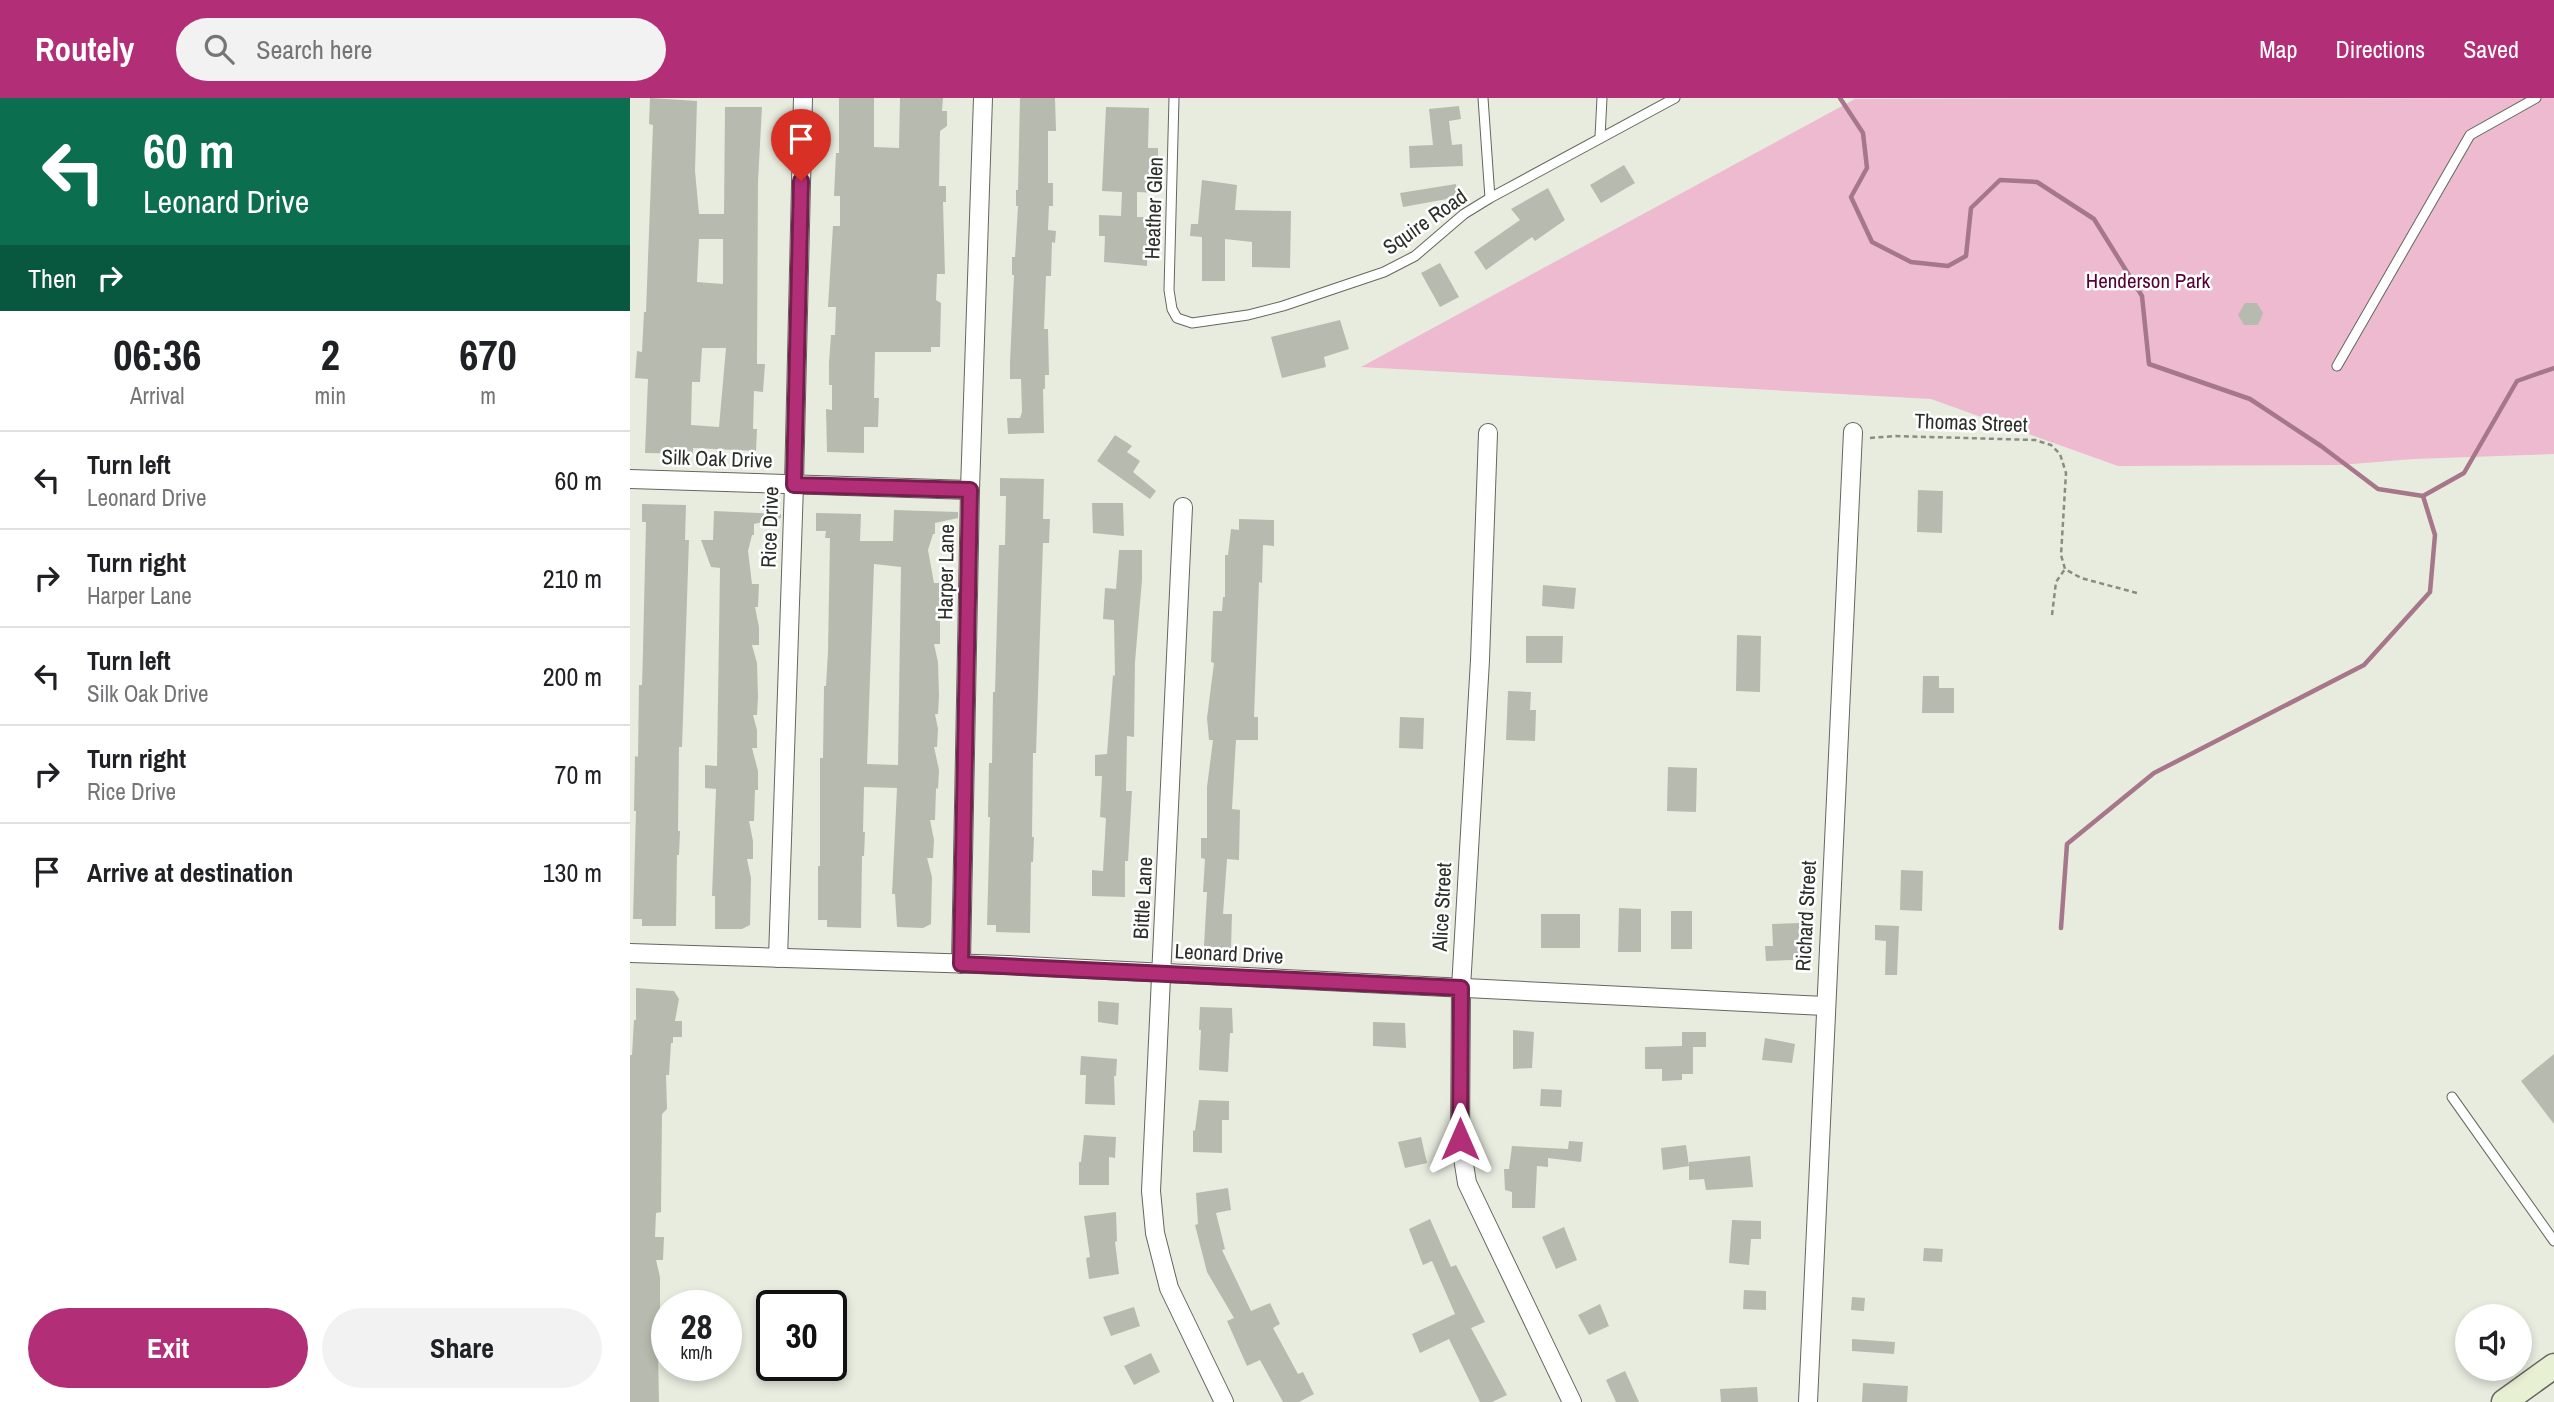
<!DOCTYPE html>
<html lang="en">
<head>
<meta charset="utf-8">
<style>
	:root { --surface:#fff; --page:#f2f2f2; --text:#202124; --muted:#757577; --line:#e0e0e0; --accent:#b22f77 }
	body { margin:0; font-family:"Archivo Narrow",sans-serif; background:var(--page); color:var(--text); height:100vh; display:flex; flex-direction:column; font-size:26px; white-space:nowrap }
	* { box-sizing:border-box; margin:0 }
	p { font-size:23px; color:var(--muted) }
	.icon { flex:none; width:38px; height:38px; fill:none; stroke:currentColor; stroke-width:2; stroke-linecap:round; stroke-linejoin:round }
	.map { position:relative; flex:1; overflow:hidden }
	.details { display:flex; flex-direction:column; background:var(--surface); width:630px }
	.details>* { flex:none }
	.banner { background:#0b6e4f; color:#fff; overflow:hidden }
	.buttons { position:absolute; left:1825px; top:1206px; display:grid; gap:14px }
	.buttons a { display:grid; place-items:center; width:77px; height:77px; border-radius:50%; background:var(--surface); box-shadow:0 4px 10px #0003; font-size:35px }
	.speed { position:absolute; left:21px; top:1192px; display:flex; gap:14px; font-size:35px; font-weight:700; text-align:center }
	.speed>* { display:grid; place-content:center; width:91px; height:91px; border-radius:50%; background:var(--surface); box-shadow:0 4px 10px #0003; line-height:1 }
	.speed small { font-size:18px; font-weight:400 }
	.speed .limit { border:4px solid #111; border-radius:10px; background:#fff; color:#111 }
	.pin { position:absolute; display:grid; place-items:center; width:60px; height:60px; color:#fff; margin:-72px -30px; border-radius:50% 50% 50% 0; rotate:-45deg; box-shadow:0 0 7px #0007 }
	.pin .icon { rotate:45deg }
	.me { position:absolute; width:77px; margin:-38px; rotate:0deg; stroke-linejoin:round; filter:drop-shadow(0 0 5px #0008) }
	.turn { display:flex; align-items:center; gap:24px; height:147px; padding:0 28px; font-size:32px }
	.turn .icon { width:91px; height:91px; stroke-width:2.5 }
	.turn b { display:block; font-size:49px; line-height:60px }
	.then { display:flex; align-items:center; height:66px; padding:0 28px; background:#0003; gap:14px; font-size:26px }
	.eta { display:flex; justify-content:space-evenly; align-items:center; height:119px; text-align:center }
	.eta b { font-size:42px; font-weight:700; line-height:49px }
	.cta { display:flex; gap:14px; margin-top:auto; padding:14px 28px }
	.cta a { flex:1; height:80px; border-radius:42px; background:var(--accent); color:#fff; font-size:28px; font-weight:700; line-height:80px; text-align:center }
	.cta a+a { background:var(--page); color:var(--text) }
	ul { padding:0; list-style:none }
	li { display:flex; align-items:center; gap:21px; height:98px; padding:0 28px; border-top:2px solid var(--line) }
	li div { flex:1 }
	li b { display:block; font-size:26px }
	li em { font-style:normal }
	header { display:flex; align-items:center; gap:42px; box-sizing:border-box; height:98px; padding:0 35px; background:var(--accent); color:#fff }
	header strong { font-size:33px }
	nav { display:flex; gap:38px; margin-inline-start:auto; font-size:24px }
	.search { width:490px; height:63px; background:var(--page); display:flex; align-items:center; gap:18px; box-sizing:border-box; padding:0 24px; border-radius:38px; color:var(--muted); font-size:26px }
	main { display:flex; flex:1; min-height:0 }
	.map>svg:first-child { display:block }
	.green { fill:#eebad0 }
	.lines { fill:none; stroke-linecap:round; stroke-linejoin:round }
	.stream { stroke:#a6768a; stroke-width:4.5 }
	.building { fill:#b7bbaf; fill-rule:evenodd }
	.lane-casing { stroke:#64675d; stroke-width:11 }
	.street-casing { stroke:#64675d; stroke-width:20 }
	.secondary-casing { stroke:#64675d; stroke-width:27 }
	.path { stroke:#898c83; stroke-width:2.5; stroke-dasharray:5 3.5; stroke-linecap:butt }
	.lane { stroke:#fff; stroke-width:9 }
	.street { stroke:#fff; stroke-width:18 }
	.secondary { stroke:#e8f0d4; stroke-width:24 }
	.route-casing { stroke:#741f4d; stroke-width:18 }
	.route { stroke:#b22f77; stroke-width:12 }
	.labels { text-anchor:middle; stroke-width:5; stroke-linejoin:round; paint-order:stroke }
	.street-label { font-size:21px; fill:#2c2e29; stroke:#fff }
	.park-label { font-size:21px; fill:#560134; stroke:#fff }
</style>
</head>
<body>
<header>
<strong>Routely</strong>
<div class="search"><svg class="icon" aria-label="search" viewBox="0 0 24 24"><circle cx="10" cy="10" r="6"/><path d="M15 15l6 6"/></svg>Search here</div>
<nav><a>Map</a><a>Directions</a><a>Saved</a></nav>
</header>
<main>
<section class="details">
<div class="banner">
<div class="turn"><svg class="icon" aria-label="left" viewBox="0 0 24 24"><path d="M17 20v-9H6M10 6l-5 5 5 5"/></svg><div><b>60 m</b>Leonard Drive</div></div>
<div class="then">Then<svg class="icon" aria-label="right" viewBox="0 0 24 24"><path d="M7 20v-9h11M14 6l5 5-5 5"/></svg></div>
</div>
<div class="eta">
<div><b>06:36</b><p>Arrival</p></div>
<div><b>2</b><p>min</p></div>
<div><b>670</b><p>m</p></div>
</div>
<ul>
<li><svg class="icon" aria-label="left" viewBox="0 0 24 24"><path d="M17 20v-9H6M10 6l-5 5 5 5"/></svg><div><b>Turn left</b><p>Leonard Drive</p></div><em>60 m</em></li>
<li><svg class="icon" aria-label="right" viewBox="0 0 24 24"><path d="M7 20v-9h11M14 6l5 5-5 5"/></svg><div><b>Turn right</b><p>Harper Lane</p></div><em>210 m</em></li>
<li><svg class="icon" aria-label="left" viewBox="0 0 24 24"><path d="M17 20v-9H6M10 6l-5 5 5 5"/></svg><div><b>Turn left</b><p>Silk Oak Drive</p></div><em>200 m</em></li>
<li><svg class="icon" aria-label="right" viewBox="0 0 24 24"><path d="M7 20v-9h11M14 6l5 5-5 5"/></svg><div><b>Turn right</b><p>Rice Drive</p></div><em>70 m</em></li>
<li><svg class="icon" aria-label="arrive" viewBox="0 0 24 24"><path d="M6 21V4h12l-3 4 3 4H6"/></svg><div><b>Arrive at destination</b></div><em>130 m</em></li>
</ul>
<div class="cta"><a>Exit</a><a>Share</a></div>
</section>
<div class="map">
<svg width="1924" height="1304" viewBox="0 0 1924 1304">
	<rect width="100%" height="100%" fill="#e8ecdf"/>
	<polygon class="green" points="1924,0 1924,356 1784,361 1710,367 1488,368 1301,301 731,269 1225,1"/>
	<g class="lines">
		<g class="stream">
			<polyline points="1210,0 1233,35 1237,70 1221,99 1242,144 1281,164 1318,168 1336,158 1341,110 1370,82 1407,84 1464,121 1512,198 1519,266 1620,301 1691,348 1748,391 1793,398 1834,375 1887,283 1924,270"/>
			<polyline points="1431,830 1437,746 1524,675 1734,567 1800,494 1805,437 1793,398"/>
		</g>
	</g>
	<g class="building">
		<path d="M20,0L67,3L65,73L69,116H94L95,9H132L128,83L127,266H135L133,294L124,293L123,331H127L126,353L63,350V356L15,355L18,281L5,280L7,253L12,254L14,214H16L23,27L19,26ZM69,141H93V186L67,184ZM72,250H96L89,329L61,327L62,284H70Z"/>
		<polygon points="209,0 244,0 244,49 269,50 270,0 313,0 312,13 317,13 317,28 310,33 309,88 316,88 316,104 313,104 315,176 307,176 306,202 311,205 310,249 301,249 301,254 245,254 244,300 249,300 248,329 234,329 234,355 197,354 196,311 202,312 202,287 199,287 199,265 201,237 205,237 206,209 198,209 203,128 210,128 210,98 204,98 206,55 209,55"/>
		<polygon points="390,0 425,0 426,33 418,33 418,85 423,85 423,108 419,108 418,132 426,133 425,145 422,144 421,178 416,178 414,231 418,231 419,277 415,277 415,291 413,291 414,335 378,336 377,320 390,320 392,314 391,281 380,281 380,264 384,177 382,177 382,159 385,159 388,108 386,108 386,92 388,92"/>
		<polygon points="829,8 831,21 819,23 822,47 832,46 833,68 780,70 779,48 803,47 799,11"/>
		<polygon points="476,9 519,10 518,50 528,50 528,95 507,94 507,119 518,119 517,168 474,164 475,138 469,138 469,117 491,118 492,94 472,93"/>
		<polygon points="994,67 1005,85 971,105 960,87"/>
		<polygon points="572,82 607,87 605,112 661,113 660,170 622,169 622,144 595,141 595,183 572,183 572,139 560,138 561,126 568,126"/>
		<polygon points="826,86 828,99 773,109 770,95"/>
		<polygon points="918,90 935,122 905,143 902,139 856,172 844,154 890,122 881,111"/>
		<polygon points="810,165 829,199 810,209 791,175"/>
		<polygon points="1615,205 1627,205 1633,215 1628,227 1614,227 1608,217"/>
		<polygon points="710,222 719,251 694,259 696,269 652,280 641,239"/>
		<polygon points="485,337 502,348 497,354 510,363 503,374 526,393 520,401 467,363"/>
		<polygon points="370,380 414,381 413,421 420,421 419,445 413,445 406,655 403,655 402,739 404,739 403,764 401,764 400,835 366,834 366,827 357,827 360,719 358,719 359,665 362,665 363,594 365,594 369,447 375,447 376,398 370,398"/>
		<polygon points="1288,392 1313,393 1312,435 1287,434"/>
		<polygon points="462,405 493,405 494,438 463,435"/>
		<polygon points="12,406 56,407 55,442 59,442 52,649 49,649 48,733 50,733 49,757 47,757 46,828 12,828 12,821 3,821 6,713 4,713 5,658 8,659 9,587 12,587 13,552 16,424 12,424"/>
		<path d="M264,412L328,414V420L305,425V436H303L298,452L304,485H309L310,527V546H304L308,564L309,598L308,616H305L308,631L307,649H304L309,672L308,691L306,690L305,722H300L304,742L303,760H297L302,779L301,826L293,830L267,829L265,796H262L267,690L234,689L233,734H235L234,758H232L231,830L197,829V822H188V768H190V660H193L194,588H196L198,553L200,440H195L196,433H186V415L231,416L230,443H263ZM244,466L271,469L268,667L237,666Z"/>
		<polygon points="84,413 151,416 151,420 124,426 124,437 122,437 118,453 122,486 129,486 128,509 125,509 129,529 129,547 122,547 127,565 128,599 127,617 123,617 127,632 127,650 122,650 128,673 128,692 125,692 124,723 119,723 123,743 123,761 117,761 121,780 120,827 112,831 85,831 85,798 82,798 86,691 75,690 75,667 87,668 90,470 81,469 71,442 83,442"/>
		<polygon points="609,421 644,422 644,448 633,447 632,485 629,484 624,619 628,619 628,642 606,642 602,711 610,712 609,762 597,761 593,816 602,816 601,851 574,848 577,794 573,794 575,761 571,760 571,740 577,740 577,689 583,642 579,642 577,620 584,565 581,564 583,513 592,513 593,499 595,499 595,457 598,457 601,431 609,432"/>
		<polygon points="489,452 512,452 512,482 505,564 504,639 497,638 496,693 502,693 498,763 495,763 495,799 462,798 462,772 473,773 476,720 470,719 472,678 465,678 465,657 477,656 483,577 485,578 484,522 473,521 475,490 486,491"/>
		<polygon points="913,487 946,490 944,511 912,508"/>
		<polygon points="1107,537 1131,538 1130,594 1106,593"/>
		<polygon points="896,538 933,538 932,565 896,565"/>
		<polygon points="1293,578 1309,578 1309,590 1324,590 1324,615 1292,615"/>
		<polygon points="878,593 901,594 900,612 906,612 905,643 876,642"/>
		<polygon points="770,619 794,620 793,651 769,650"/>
		<polygon points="1038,669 1067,670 1066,714 1037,713"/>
		<polygon points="1271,772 1293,773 1292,813 1270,812"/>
		<polygon points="989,810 1011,811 1011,854 988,854"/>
		<rect x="1041" y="813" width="21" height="38"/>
		<rect x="911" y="816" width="39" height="34"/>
		<polygon points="1169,825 1169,858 1163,858 1163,862 1136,863 1135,848 1143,848 1142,826"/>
		<polygon points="1245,827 1269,828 1267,877 1255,877 1256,843 1245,842"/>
		<polygon points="6,890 44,893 49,901 45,923 52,923 52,939 43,939 43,945 41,945 39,977 36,977 37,1011 32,1016 31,1114 26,1115 25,1139 34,1139 33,1162 26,1162 30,1179 30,1236 24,1236 28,1254 29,1304 0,1304 0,957 2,957 4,922 6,922"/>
		<polygon points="468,903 489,905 488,927 468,924"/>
		<polygon points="570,909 602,910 603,935 600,935 598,974 569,972 571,932 569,932"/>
		<polygon points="743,924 775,925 776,950 743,948"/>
		<polygon points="883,932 904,934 902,970 883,971"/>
		<polygon points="1052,934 1076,934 1076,949 1063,949 1063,976 1052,976 1052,982 1032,983 1032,971 1015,971 1015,949 1052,948"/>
		<polygon points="1135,940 1165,946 1162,965 1132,962"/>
		<polygon points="1924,956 1924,1026 1891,983"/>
		<polygon points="451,958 487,961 486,978 484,978 485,1007 455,1006 456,977 450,977"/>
		<polygon points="911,991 932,992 931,1009 910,1008"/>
		<polygon points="569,1002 599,1003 599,1022 592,1022 592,1055 563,1054 563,1032 565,1033"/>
		<polygon points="454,1037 486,1039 485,1060 479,1059 479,1087 449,1087 449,1064 451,1064"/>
		<polygon points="791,1039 797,1065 775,1070 768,1044"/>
		<polygon points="939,1043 953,1044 951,1064 918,1060 918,1069 907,1068 905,1110 882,1110 882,1094 875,1092 874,1071 879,1071 882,1048 938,1051"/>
		<polygon points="1056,1047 1059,1068 1033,1072 1031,1050"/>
		<polygon points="1120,1058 1123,1089 1076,1092 1074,1081 1059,1082 1059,1064"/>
		<polygon points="598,1090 601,1112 586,1115 595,1151 592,1152 621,1213 640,1205 650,1226 643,1230 668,1276 673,1274 684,1296 669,1304 653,1304 630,1262 617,1268 597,1223 604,1220 577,1174 565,1127 568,1126 566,1095"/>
		<polygon points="486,1114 487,1143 485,1144 489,1176 459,1181 456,1160 460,1159 454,1118"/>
		<polygon points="800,1121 821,1169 826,1167 855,1224 841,1230 877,1297 862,1304 850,1304 819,1241 790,1255 782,1236 825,1216 802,1163 793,1167 779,1131"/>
		<polygon points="1102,1122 1131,1123 1131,1141 1121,1141 1119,1167 1099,1165"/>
		<polygon points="934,1129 947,1162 926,1171 912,1139"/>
		<polygon points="1294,1150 1313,1151 1312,1164 1293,1163"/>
		<polygon points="1114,1192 1136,1193 1136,1212 1113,1211"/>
		<polygon points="1222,1199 1235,1200 1234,1213 1221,1212"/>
		<polygon points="970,1206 979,1228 959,1237 948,1217"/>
		<polygon points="504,1209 510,1228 481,1238 473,1219"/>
		<polygon points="1222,1241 1265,1244 1264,1256 1222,1253"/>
		<polygon points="521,1255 530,1274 504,1287 494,1268"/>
		<polygon points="995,1273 1009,1304 986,1304 976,1282"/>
		<polygon points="1233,1285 1278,1288 1277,1304 1232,1304"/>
		<polygon points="1127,1289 1128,1304 1091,1304 1090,1291"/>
	</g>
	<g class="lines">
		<defs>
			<g id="lane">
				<polyline points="544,0 539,192 542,211 547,220 562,225 618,217 653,208 754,174 785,158 834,116 860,100 1045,0"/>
				<polyline points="853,0 860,100"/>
				<polyline points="970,39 972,0"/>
				<polyline points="1707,268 1840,37 1906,0"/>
				<polyline points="1822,999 1924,1143"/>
			</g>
			<g id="street">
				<polyline points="858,335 850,562 831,890 830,1041 837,1085 942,1304"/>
				<polyline points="0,381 340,392"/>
				<polyline points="553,409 521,1093 525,1135 539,1190 594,1304"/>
				<polyline points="0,855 378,867 1195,908"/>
				<polyline points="148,860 164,387 173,0"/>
				<polyline points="331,866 340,392 353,0"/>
				<polyline points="1178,1304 1223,334"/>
			</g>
			<polyline id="secondary" points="1874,1304 1924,1268"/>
		</defs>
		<use href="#lane" class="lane-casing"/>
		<use href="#street" class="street-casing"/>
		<use href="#secondary" class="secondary-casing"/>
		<g class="path">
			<polyline points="1240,340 1265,338 1405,342 1421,347 1430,356 1436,375 1431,457 1435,471 1451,480 1507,495"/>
			<polyline points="1422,517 1426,484 1435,471"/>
		</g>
		<use href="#lane" class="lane"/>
		<use href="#street" class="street"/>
		<use href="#secondary" class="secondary"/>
	</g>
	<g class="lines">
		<defs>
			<polyline id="route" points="171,83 164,387 340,392 331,866 831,890 830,1041"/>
		</defs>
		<use href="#route" class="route-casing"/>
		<use href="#route" class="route"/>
	</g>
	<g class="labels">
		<g class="street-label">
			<text transform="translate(524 110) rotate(-88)" y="7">Heather Glen</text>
			<text transform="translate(795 124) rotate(-35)" y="7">Squire Road</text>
			<text transform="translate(1341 325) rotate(2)" y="7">Thomas Street</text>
			<text transform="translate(87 361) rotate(2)" y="7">Silk Oak Drive</text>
			<text transform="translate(140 429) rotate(-88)" y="7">Rice Drive</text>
			<text transform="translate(316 474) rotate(-89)" y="7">Harper Lane</text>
			<text transform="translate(513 800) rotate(-87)" y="7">Bittle Lane</text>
			<text transform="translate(812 809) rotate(-87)" y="7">Alice Street</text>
			<text transform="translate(1176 818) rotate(-87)" y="7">Richard Street</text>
			<text transform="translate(599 856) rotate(3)" y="7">Leonard Drive</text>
		</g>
		<g class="park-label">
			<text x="1518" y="190">Henderson Park</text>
		</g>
	</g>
</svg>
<div class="buttons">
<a><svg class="icon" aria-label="sound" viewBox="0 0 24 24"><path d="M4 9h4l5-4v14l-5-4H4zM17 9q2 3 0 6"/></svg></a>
</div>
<div class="speed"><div>28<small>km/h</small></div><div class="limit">30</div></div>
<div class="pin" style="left:171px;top:83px;background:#d93025"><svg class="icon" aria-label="arrive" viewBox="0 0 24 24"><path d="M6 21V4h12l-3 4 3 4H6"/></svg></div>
<svg class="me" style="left:830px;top:1041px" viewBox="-20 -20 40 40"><path d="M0-17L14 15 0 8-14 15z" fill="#b22f77" stroke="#fff" stroke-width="4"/></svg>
</div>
</main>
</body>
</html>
